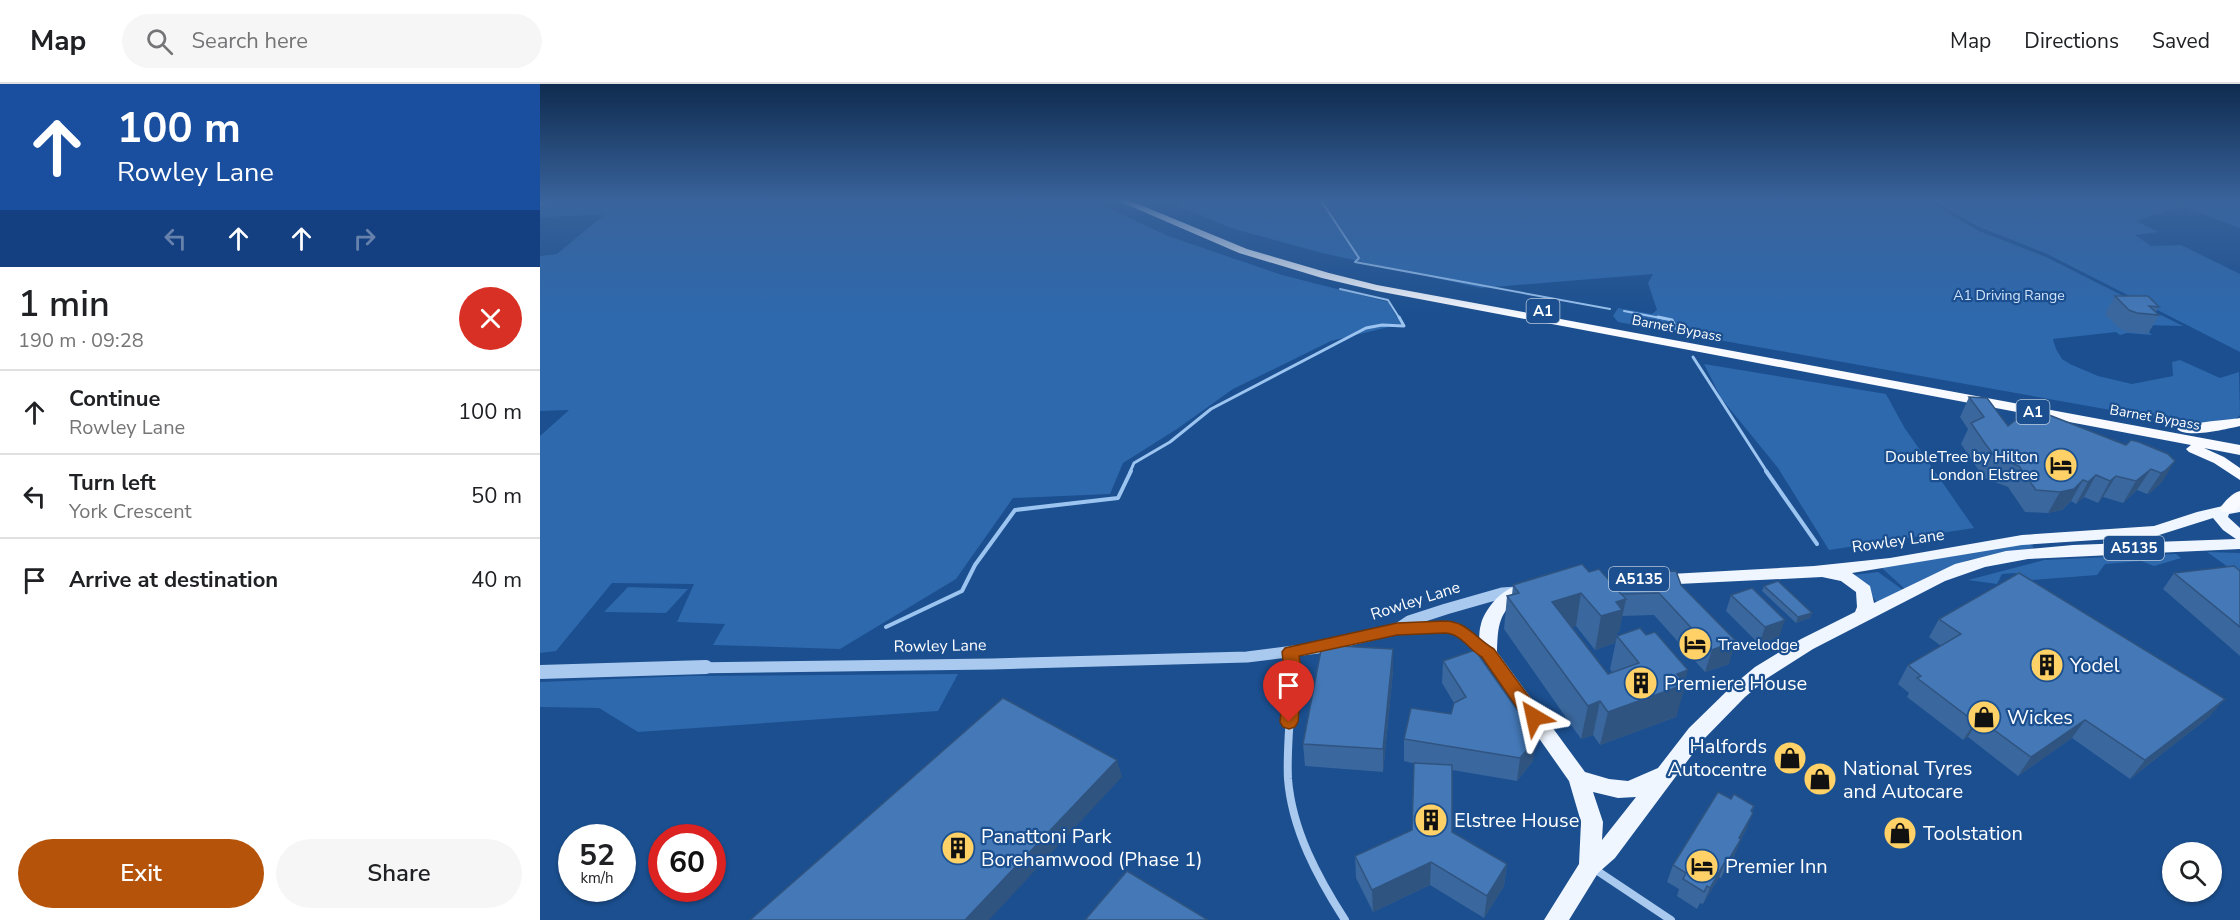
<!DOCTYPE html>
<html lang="en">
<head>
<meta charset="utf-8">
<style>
	:root { --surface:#fff; --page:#f6f6f6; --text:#202124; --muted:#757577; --line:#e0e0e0; --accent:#b45309 }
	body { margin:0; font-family:"Nunito Sans",sans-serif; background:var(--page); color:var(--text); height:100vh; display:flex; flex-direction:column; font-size:22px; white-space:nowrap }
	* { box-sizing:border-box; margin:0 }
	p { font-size:20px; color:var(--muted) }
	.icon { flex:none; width:33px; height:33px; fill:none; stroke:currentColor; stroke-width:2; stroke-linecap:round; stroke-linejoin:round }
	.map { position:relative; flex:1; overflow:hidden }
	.panel { display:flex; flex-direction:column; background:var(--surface); width:540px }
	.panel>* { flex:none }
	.banner { background:#1a4fa0; color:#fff; overflow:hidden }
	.buttons { position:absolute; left:1622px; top:758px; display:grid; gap:12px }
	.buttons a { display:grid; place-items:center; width:60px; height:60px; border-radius:50%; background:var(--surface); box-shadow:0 2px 4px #0004; font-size:30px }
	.speed { position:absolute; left:18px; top:740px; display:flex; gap:12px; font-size:30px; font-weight:700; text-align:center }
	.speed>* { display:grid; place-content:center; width:78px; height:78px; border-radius:50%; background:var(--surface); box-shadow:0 2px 4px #0004; line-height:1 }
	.speed small { font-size:15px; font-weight:400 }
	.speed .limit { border:9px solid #d22; background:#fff; color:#111 }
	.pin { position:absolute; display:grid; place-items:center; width:51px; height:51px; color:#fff; margin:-62px -26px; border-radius:50% 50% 50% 0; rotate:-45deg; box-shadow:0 0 6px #0007 }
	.pin .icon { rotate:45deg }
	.me { position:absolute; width:66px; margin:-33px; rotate:324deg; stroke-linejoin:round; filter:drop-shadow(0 0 4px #0008) }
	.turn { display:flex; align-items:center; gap:21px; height:126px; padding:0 18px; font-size:27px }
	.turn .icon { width:78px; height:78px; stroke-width:2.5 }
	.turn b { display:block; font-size:42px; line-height:51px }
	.lanes { display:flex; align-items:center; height:57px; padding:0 18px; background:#0003; justify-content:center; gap:30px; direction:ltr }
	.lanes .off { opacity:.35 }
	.round { display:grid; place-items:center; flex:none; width:63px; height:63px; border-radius:32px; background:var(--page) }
	.headline { display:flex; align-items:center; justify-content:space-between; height:102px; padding:0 18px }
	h1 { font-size:36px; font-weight:600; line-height:45px }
	.button { display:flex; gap:12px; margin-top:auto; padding:12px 18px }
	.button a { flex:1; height:69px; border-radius:36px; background:var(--accent); color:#fff; font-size:24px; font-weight:600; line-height:69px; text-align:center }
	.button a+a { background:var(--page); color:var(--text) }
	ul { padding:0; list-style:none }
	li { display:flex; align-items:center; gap:18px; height:84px; padding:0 18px; border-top:2px solid var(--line) }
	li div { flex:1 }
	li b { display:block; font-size:22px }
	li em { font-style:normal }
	header { display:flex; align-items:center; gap:36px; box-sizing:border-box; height:84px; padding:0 30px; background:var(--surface); border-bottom:2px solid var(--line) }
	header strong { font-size:28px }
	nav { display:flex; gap:33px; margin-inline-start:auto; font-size:21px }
	.search { width:420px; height:54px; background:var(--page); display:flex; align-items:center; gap:15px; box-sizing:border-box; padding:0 21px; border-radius:33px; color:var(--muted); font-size:22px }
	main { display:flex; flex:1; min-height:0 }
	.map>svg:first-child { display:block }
	.green { fill:#2e69ad }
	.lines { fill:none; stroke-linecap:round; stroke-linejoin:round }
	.stream-far2 { stroke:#9cc4f0; stroke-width:2 }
	.stream-far1 { stroke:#9cc4f0; stroke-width:3 }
	.stream { stroke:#9cc4f0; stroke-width:4 }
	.minor-far1 { stroke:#a9c9ee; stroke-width:7 }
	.minor { stroke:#a9c9ee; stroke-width:8 }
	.tertiary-far2 { stroke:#a9c9ee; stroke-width:7 }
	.tertiary-far1 { stroke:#a9c9ee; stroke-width:11 }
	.tertiary { stroke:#a9c9ee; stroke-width:14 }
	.primary { fill:#f0f6ff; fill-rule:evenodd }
	.trunk { fill:#f8faff; fill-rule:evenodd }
	.wall { fill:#3a679d }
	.shaded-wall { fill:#305480 }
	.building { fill:#4478b7; stroke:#305480; stroke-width:1.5 }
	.route { fill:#b45309; stroke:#753606; stroke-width:1.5 }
	.labels { text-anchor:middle; stroke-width:4.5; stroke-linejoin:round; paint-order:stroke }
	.far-park-label { font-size:14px; fill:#cfe3fa; stroke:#1b4f8f }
	.far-street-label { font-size:14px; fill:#fff; stroke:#1b4f8f }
	.shield { fill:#1b4f8f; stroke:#bbcadd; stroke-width:1.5 }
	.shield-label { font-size:15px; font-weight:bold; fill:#fff }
	.poi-label { font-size:16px; fill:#fff; stroke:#1b4f8f; text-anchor:end }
	.street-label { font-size:16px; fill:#fff; stroke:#1b4f8f }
	.near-poi-label { font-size:20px; fill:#fff; stroke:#1b4f8f; text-anchor:start }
</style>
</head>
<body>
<header>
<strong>Map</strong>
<div class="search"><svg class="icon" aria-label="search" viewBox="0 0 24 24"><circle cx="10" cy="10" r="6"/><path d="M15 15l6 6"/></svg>Search here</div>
<nav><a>Map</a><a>Directions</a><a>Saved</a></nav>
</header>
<main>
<section class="panel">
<div class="banner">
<div class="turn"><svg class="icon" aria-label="ahead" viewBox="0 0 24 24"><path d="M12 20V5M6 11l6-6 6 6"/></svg><div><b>100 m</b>Rowley Lane</div></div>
<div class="lanes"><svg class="icon off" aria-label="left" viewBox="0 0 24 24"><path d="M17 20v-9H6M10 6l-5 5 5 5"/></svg><svg class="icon" aria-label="ahead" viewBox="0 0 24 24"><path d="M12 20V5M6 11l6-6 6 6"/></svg><svg class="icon" aria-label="ahead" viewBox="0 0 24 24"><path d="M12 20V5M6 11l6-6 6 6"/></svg><svg class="icon off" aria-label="right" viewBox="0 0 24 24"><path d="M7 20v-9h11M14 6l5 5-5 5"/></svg></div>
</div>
<div class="headline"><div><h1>1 min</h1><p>190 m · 09:28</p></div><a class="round" style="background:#d93025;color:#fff"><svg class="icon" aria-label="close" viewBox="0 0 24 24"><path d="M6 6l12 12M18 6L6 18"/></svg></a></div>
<ul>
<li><svg class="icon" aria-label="ahead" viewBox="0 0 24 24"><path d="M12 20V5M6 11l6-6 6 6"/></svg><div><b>Continue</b><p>Rowley Lane</p></div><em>100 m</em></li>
<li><svg class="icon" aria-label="left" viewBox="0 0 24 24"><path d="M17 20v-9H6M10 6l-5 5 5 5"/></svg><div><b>Turn left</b><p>York Crescent</p></div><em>50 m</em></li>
<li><svg class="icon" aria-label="arrive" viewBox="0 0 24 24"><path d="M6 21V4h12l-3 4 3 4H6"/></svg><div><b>Arrive at destination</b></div><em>40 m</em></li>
</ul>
<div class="button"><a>Exit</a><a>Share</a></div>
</section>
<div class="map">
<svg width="1700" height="836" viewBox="0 0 1700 836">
	<rect width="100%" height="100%" fill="#1b4f8f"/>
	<g class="green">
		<polygon points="13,115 549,115 628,152 742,191 848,218 861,240 791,257 693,305 637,345 583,379 570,410 473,414 416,495 300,565 173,561 185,540 137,538 154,500 72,499 16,567 0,569 0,352 29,326 0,327 0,172 17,170 64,131 0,133 0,123"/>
		<polygon points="622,115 1385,115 1439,147 1506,173 1643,242 1602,241 1612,251 1587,249 1580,251 1576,248 1513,255 1516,265 1522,275 1530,280 1558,292 1592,300 1633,292 1632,278 1640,276 1680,294 1699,288 1700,331 1693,338 1649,340 1078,238 1073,232 1078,224 1112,230 1117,226 1108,199 1113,190 941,204 782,169 694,145"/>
		<polygon points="1390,115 1700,115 1700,144 1641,122 1596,137 1618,148 1595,151 1611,162 1641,161 1700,190 1700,268 1507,170 1437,142"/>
		<polygon points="1164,280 1346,310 1364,343 1434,444 1289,466 1238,384 1181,314"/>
		<polygon points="1489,459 1494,464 1428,476 1365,505 1342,484"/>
		<polygon points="1667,468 1700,469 1700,486 1695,488"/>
		<polygon points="1636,470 1641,474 1614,482 1601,477 1565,480 1557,491 1492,496 1475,489 1462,490 1457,500 1428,496 1504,476"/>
		<path d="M1338,488L1363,506L1338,519C1329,510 1326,501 1314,491Z"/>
		<polygon points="88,503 148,505 126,529 64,528"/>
		<polygon points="418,590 398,627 98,648 59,624 0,623 0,598 150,592"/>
	</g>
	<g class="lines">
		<g class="stream-far2">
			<polyline points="780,115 819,174 815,178 1070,225"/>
			<polyline points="800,205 848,216 860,235"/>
			<polyline points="1084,227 1126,235"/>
		</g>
		<g class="stream-far1">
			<polyline points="1118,233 1132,236 1137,246"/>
			<polyline points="1153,273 1227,388"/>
			<polyline points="590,388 594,379 630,358 671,325 826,244 842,241 864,242 859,233"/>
		</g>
		<g class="stream">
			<polyline points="1226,387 1277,460"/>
			<polyline points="346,543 422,507 435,481 475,426 578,414 591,387"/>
		</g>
		<polyline class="minor-far1" points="750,568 751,585"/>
		<g class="minor">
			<path d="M751,583C753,620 746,658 748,695C752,746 778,794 805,836"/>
			<polyline points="1053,784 1131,836"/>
		</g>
		<polyline class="tertiary-far2" points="0,118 5,115"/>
		<g class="tertiary-far1">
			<polyline points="857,545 901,543 917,545 948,569"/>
			<polyline points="73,585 452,580 707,573 778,564 857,545 869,537 906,525 962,509 977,508"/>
		</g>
		<polyline class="tertiary" points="0,588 166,583"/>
		<path class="primary" d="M1700,418V428L1689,430L1688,433L1700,444V465L1488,475L1445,483L1405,497L1273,565L1229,593L1205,613L1163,656L1075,774L1058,789L1029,836H1004L1039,780L1041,738L1029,697L939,569C940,559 938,550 941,540C946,522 969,496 990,502L992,506C989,512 983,512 977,516C957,530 958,547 957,568L1045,688L1069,695L1088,697L1118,684L1149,644L1191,603L1215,583L1261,555L1315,528L1317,523L1316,508L1301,497L1282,493L1118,501L1112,499L1110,495L1112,491L1274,482L1350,474L1482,451L1614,442L1657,428ZM1673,434L1683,446L1696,455L1533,461L1466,467L1415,480L1334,519L1330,502L1312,489L1482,461L1616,452ZM1053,708L1078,714L1096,713L1062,756L1063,738Z"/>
		<g class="trunk">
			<polygon points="574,115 586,115 707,165 789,189 837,201 1700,361 1700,371 1664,364 1684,373 1700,384 1700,396 1674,379 1649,368 1646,365 1651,361 837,207 782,194 699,169"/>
			<path d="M1700,334V342C1686,345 1647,355 1637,345C1642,339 1688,336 1700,334Z"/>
			<path d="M1700,407V421L1694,428H1682L1680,424C1685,417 1692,409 1700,407Z"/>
		</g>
	</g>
	<g class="wall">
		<polygon points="1575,212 1619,223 1616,228 1619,231 1608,250 1587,248 1579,244 1565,230"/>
		<polygon points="1429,313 1468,342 1586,361 1628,370 1622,398 1611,408 1607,410 1597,406 1583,419 1563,413 1558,419 1544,413 1536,420 1531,417 1522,426 1508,429 1485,428 1468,403 1444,394 1421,360 1428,345 1420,333"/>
		<polygon points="1700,487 1700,572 1623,505 1634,489"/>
		<polygon points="1049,488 1070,497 1072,488 1141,501 1189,580 1165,588 1114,531 1082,532 1079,548 1077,549 1075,559 1055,566 1036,542 1032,543 1068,590 1072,588 1070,585 1077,552 1145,599 1136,633 1060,661 1053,651 1041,655 964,545 967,512 972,511 973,501"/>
		<polygon points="1224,502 1272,529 1270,534 1256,539 1222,507"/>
		<polygon points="1191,511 1239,553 1219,560 1186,527"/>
		<polygon points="1399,535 1669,633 1590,695 1532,654 1478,692 1428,653 1423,656 1367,613 1369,609 1358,600 1368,581 1401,562 1389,553"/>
		<polygon points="853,565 853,587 843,688 765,682 763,660"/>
		<polygon points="903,577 993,677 977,697 912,686 912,748 967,780 964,802 944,834 890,801 833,828 816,794 815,772 872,746 876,680 864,677 864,655 911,630 914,619 902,599"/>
		<polygon points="1191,715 1214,722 1206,746 1201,755 1194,772 1181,794 1179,793 1163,820 1160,819 1157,825 1137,812 1139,805 1127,798 1133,781"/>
	</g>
	<g class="shaded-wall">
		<polygon points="1635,377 1622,398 1611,408 1607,410 1621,389"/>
		<polygon points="1611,385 1597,406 1583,419 1596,397"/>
		<polygon points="1556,391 1544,413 1536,420 1548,398"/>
		<polygon points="1576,392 1563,413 1558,419 1570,397"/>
		<polygon points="1543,396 1531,417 1522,426 1508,429 1520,408"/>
		<polygon points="1041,509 1036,542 1007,551 1012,518"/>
		<polygon points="1086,515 1079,548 1077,549 1075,559 1055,566 1061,532 1076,518"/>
		<polygon points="1272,529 1270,534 1256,539 1258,533"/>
		<polygon points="1245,536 1239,553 1219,560 1225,543"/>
		<polygon points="1196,557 1189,580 1165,588 1172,566"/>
		<polygon points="853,565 853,587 843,688 843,665"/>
		<polygon points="1148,586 1144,600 1146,600 1136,633 1060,661 1068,628 1137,590"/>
		<polygon points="1685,615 1669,633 1590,695 1605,676"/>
		<polygon points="1060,617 1053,651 1041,655 1048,622"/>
		<polygon points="1439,635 1428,653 1423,656 1435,638"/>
		<polygon points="1545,636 1532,654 1478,692 1491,673"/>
		<polygon points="997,654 993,677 977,697 980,674"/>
		<polygon points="577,676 582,693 449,836 425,836"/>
		<polygon points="1214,722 1207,739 1213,729 1206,746 1201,755 1194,772 1181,794 1188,777"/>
		<polygon points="1186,776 1179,793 1163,820 1170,804"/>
		<polygon points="891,778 890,801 833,828 832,806"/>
		<polygon points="967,780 964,802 944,834 947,812"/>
	</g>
	<g class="building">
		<polygon points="1575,212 1608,212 1619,223 1609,222 1619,231 1597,229 1589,226"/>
		<polygon points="1429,313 1447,314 1468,342 1491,324 1586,361 1591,356 1599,358 1628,370 1635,377 1625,387 1621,389 1611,385 1596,397 1576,392 1570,397 1556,391 1548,398 1543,396 1534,405 1520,408 1496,406 1479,382 1455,373 1444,358 1431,339 1444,333"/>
		<polygon points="1042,480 1049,488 1059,485 1086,515 1076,518 1082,526 1061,532 1041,509 1012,518 1068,590 1099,579 1077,552 1100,544 1106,551 1115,548 1148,586 1137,590 1146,600 1068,628 1060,617 1048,622 967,512 979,509 973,501"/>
		<polygon points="1694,482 1700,487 1700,543 1634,489"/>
		<polygon points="1136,487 1141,501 1196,557 1172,566 1119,509 1081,510 1077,505 1072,488"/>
		<polygon points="1479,489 1685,615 1605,676 1545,636 1491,673 1439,635 1435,638 1377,594 1381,592 1368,581 1421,550 1399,535"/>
		<polygon points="1238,497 1272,529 1258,533 1224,502"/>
		<polygon points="1212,504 1245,536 1225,543 1191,511"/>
		<polygon points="782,561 853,565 843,665 763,660"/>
		<polygon points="935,566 997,654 980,674 864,655 871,624 911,630 914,619 926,613 903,577"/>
		<polygon points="463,614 577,676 425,836 210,836"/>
		<polygon points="874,679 912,681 912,748 967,780 947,812 891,778 832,806 815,772 872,746"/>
		<polygon points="1178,708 1191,715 1194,710 1214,722 1211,727 1213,729 1199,754 1201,755 1188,777 1186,776 1170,804 1167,802 1164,808 1143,795 1146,789 1133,781"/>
		<polygon points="587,787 668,836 545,836"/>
	</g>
	<linearGradient id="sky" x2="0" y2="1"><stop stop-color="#0f2b4f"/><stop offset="0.5" stop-color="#39639b"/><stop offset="1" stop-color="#39639b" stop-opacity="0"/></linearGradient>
	<rect width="1700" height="232" fill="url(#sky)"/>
	<path class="route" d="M904,537C927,537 935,554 954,565L1000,628L1003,633L1000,638L994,640L987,638L942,573C928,565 921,549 904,549L857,551L759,572L762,591L758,638L755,643L749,645L743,643L740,638L745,591L742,568L745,564L857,539Z"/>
	<defs>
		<symbol id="hotel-disc" viewBox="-11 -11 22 22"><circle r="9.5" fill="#ffd166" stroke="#1b4f8f"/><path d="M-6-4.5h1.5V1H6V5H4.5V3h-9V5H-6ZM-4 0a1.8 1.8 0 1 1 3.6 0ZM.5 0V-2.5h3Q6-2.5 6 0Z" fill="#111"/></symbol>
		<symbol id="building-disc" viewBox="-11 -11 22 22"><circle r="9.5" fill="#ffd166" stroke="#1b4f8f"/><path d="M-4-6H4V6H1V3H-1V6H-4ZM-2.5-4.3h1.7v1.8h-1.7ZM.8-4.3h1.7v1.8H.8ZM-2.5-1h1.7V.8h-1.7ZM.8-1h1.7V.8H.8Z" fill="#111"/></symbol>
		<symbol id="shop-disc" viewBox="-11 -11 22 22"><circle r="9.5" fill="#ffd166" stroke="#1b4f8f"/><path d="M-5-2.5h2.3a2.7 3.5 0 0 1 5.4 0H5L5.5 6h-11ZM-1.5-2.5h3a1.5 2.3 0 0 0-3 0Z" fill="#111"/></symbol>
	</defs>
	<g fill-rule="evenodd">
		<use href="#hotel-disc" x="1502" y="362" width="38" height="38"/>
		<use href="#hotel-disc" x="1136" y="541" width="38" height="38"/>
		<use href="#building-disc" x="1488" y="562" width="38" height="38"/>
		<use href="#building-disc" x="1082" y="580" width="38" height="38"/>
		<use href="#shop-disc" x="1425" y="614" width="38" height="38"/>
		<use href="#shop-disc" x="1231" y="655" width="38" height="38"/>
		<use href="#shop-disc" x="1261" y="676" width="38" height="38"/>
		<use href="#building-disc" x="872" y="717" width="38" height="38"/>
		<use href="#shop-disc" x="1341" y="730" width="38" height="38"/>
		<use href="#building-disc" x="399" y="745" width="38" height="38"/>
		<use href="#hotel-disc" x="1143" y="763" width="38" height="38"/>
	</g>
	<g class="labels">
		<g class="far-park-label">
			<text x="1469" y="216">A1 Driving Range</text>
		</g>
		<g class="far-street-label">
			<text transform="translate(1137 244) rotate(11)" y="5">Barnet Bypass</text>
			<text transform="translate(1615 333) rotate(10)" y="5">Barnet Bypass</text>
		</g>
		<g class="shield">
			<rect x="986.5" y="215" width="33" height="24" rx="4.5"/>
			<rect x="1476.5" y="316" width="33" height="24" rx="4.5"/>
			<rect x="1564" y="452" width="60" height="24" rx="4.5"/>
			<rect x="1069" y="483" width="60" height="24" rx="4.5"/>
		</g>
		<g class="shield-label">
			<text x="1003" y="232">A1</text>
			<text x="1493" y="333">A1</text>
			<text x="1594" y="469">A5135</text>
			<text x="1099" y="500">A5135</text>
		</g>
		<g class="poi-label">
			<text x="1498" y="378">DoubleTree by Hilton<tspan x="1498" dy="18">London Elstree</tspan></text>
			<text x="1178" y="566" text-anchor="start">Travelodge</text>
		</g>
		<g class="street-label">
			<text transform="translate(1358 456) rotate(-8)" y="6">Rowley Lane</text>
			<text transform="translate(875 516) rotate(-18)" y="6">Rowley Lane</text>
			<text transform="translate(400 561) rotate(-1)" y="6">Rowley Lane</text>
		</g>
		<g class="near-poi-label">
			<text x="1530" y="588">Yodel</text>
			<text x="1124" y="606">Premiere House</text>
			<text x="1467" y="640">Wickes</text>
			<text x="1227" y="669" text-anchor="end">Halfords<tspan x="1227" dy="23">Autocentre</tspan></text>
			<text x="1303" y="691">National Tyres<tspan x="1303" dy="23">and Autocare</tspan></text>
			<text x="914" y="743">Elstree House</text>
			<text x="1383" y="756">Toolstation</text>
			<text x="441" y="759">Panattoni Park<tspan x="441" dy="23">Borehamwood (Phase 1)</tspan></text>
			<text x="1185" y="789">Premier Inn</text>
		</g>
	</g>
</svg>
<div class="buttons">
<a><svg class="icon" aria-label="search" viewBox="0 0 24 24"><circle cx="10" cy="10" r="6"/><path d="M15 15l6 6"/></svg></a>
</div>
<div class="speed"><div>52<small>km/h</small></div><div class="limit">60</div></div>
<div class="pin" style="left:749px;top:638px;background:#d93025"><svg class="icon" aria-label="arrive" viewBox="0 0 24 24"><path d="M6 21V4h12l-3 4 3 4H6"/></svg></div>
<svg class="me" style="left:994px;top:633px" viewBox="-20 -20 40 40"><path d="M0-17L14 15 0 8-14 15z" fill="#b45309" stroke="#fff" stroke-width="4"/></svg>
</div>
</main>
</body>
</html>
